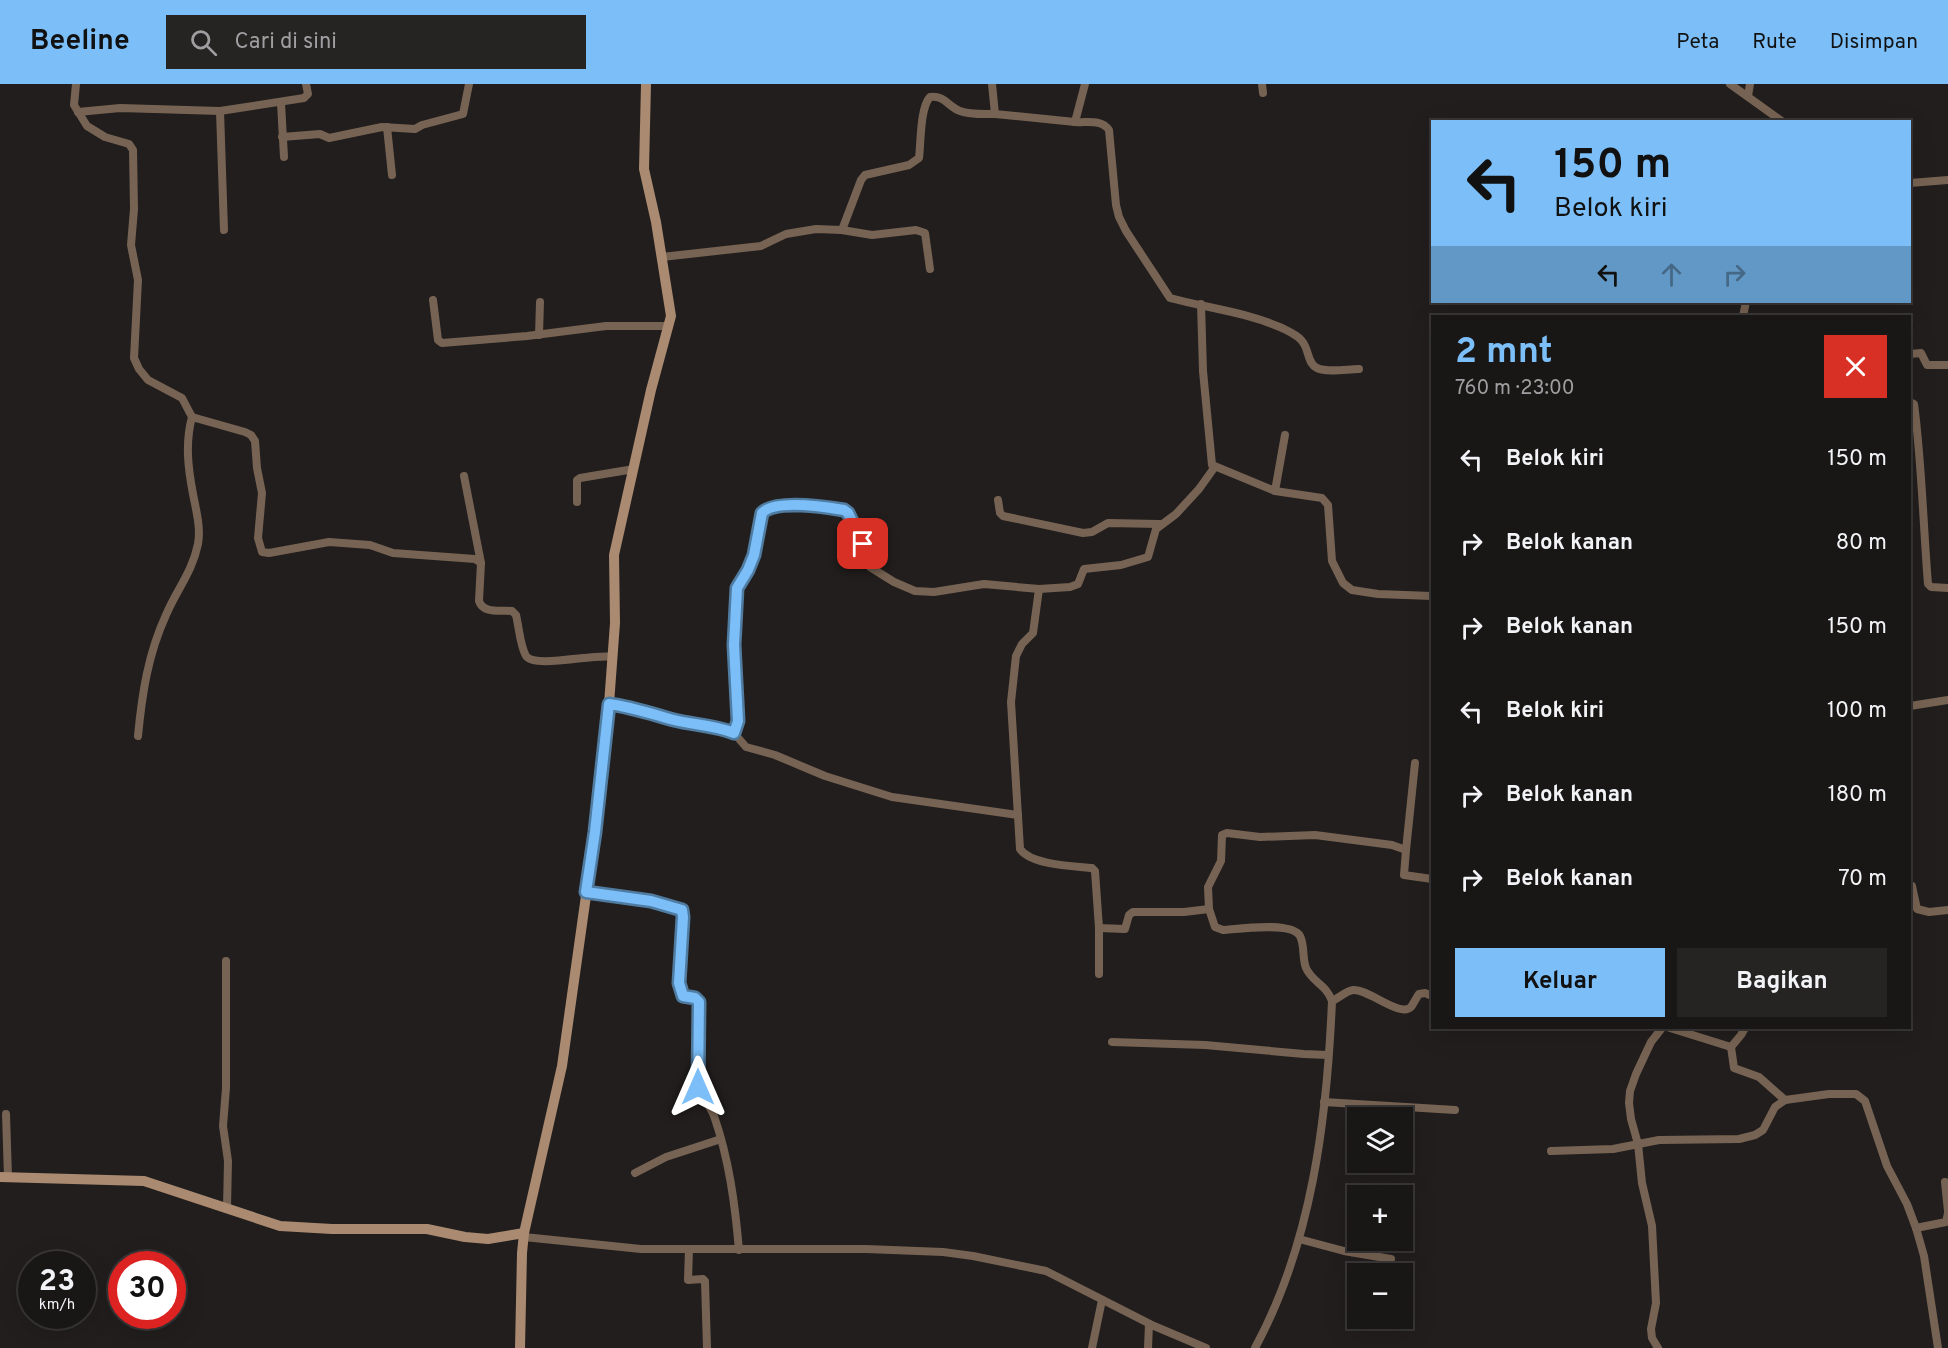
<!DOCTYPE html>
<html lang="id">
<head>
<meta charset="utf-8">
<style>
	:root { --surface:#191616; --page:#262323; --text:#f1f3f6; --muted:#9f9fa1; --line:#373535; --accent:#7bbef8 }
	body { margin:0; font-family:Overpass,sans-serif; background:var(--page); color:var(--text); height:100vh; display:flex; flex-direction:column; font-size:22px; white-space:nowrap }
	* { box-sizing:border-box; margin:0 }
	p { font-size:20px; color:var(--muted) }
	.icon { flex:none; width:33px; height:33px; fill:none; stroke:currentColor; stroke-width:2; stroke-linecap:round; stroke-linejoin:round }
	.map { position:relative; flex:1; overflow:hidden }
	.panel { position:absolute; left:1431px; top:231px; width:480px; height:714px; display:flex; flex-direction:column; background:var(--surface); border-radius:0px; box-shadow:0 6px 24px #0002,0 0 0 2px var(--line) }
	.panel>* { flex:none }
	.hud { position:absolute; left:1431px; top:36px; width:480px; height:183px; border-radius:0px; box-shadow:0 6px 24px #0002,0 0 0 2px var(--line); background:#7bbef8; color:#111; overflow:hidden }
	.fabs { position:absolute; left:1347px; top:1023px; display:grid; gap:12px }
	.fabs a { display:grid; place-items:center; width:66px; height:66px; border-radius:0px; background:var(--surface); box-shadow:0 6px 24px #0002,0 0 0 2px var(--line); font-size:30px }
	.speed { position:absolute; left:18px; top:1167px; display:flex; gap:12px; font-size:30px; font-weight:700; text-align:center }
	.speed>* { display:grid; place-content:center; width:78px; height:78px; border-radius:50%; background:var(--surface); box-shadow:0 6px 24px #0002,0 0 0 2px var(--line); line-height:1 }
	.speed small { font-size:15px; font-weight:400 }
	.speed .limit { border:9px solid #d22; background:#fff; color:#111 }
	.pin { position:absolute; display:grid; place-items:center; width:51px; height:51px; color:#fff; margin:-26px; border-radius:12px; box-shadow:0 3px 9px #0006 }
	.me { position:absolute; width:66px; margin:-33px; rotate:0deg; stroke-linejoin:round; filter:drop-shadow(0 0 4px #0008) }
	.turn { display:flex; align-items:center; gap:21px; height:126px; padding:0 24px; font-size:27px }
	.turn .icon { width:78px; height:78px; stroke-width:2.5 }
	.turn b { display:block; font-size:42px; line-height:51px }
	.lanes { display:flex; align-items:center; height:57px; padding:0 24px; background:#0003; justify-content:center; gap:30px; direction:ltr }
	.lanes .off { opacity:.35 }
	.round { display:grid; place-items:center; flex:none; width:63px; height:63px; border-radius:0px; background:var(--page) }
	.head { display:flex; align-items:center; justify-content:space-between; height:102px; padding:0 24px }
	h1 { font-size:36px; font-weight:700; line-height:45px; color:var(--accent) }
	.button { display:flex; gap:12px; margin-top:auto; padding:12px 24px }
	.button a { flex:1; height:69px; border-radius:0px; background:var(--accent); color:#111; font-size:24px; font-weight:700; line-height:69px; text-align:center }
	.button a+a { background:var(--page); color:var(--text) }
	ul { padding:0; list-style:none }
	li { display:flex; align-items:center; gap:18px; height:84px; padding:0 24px }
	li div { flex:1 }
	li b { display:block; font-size:22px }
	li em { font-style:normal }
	header { display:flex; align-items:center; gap:36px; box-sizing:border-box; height:84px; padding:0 30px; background:var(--accent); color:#111 }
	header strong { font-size:28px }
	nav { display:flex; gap:33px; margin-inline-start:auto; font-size:21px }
	.search { width:420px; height:54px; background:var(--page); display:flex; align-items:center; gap:15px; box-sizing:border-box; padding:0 21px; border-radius:0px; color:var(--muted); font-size:22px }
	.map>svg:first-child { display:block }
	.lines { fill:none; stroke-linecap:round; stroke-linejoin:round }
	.street { stroke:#776353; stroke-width:8 }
	.secondary { stroke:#aa8a70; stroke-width:10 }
	.route-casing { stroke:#507ca1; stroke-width:15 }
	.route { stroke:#7bbef8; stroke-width:10 }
</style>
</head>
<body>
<header>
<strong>Beeline</strong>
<div class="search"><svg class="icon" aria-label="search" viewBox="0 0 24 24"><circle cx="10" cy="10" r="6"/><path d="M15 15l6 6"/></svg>Cari di sini</div>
<nav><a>Peta</a><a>Rute</a><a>Disimpan</a></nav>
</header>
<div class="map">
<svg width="1948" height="1264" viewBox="0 0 1948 1264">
	<rect width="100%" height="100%" fill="#211e1d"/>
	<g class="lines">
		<g class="street">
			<path d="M76,0L74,21L87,42L105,53L129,60L133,66L134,125L131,161L138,196L134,274L139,285L148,296L182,314L192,333C185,359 188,384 193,410C196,426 201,444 198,460C192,489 177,505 166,531C148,570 142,610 138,652"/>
			<polyline points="992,0 995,30 1075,38 1085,0"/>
			<polyline points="1262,0 1263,9"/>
			<polyline points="1730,0 1783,38"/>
			<polyline points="1748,12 1750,0"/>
			<polyline points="281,19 284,73"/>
			<polyline points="220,27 224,146"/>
			<polyline points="78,28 120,24 220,27 304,14 308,10 306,0"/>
			<path d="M1075,38C1088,39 1101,35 1109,46L1116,121L1119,133L1126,147L1170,214C1207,224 1246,228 1282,244C1290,248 1300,252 1304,260C1309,268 1308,280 1317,284C1328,289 1347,285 1359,285"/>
			<polyline points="387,43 392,91"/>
			<polyline points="282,53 320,50 329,54 382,43 415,45 422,41 463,30 469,0"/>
			<polyline points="1910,99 1948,96"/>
			<path d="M842,146L861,96L865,91L909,81L919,74C921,58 920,24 930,13C945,11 948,23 960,27C970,31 984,30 995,30"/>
			<polyline points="662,173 761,162 786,150 816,145 842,146 872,151 916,146 925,149 930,185"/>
			<polyline points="433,216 438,256 442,259 527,252 606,242 669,242"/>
			<polyline points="1201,220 1203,287 1212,381 1275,407 1322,414 1328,421 1332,477 1343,499 1352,506 1378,510 1432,512"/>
			<polyline points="1743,232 1746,218"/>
			<polyline points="539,251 540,218"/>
			<polyline points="1910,270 1921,269 1927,281 1948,281"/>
			<path d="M1910,318L1914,320C1922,380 1923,440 1928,500L1931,503L1948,504"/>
			<path d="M192,333L245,348L251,351L255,357L257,384L262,409L258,454L262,468L269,469L329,458L370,461L393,469L475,475L481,479L479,517C483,530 500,526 512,527L516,531C519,543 520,562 526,572C535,585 596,569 613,573"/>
			<polyline points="464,392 481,479"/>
			<polyline points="1275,407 1285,351"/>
			<polyline points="998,416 1000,429 1003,432 1083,449 1092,448 1108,439 1160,440"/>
			<polyline points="577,418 577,396 580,394 634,385"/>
			<path d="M1039,505L1033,549L1022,560L1016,572L1011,618L1020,765C1031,781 1073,782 1092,784L1095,787L1099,844L1125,845L1129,831L1133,828H1184L1209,825"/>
			<polyline points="609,620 644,626 682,638 720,643 734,649 746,663 775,671 825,692 892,713 1018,731"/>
			<polyline points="1910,622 1948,616"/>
			<polyline points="734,649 738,637 734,561 737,504 748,486 754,471 762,429 773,422 796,421 844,426 855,441 870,483 894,498 915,507 934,508 984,500 1039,505 1070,503 1078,500 1084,485 1121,481 1148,473 1156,445 1176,430 1199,405 1214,384"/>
			<polyline points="1406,766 1415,679"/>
			<polyline points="1912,802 1917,825 1929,828 1948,826"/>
			<path d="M586,808L651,817L682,826L683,833L680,908L683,912L695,914L699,918L698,1003C702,1014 710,1021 714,1032C729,1075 735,1120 739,1166"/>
			<polyline points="1099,844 1099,890"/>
			<polyline points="226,877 226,1004 223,1042 228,1077 227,1124"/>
			<path d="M1332,917C1339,914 1346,907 1353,906C1369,905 1400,934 1411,923C1414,919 1416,914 1419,910L1425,909L1432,912"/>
			<polyline points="1670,944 1731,963 1734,984 1759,993 1785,1016"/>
			<polyline points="1112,958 1205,961 1304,970 1328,971"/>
			<polyline points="1731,963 1741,951 1745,944"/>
			<polyline points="1324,1018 1455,1026"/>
			<polyline points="6,1030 8,1093"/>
			<polyline points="1551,1067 1613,1065 1659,1056 1739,1055 1755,1051 1763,1046 1775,1023 1785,1016 1829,1010 1856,1010 1865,1017 1887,1082 1907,1120 1916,1144 1924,1172 1938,1264"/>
			<polyline points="635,1089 666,1073 721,1055"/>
			<polyline points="1945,1098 1948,1127"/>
			<polyline points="1916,1144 1946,1138 1948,1129"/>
			<polyline points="524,1153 641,1165 866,1165 943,1168 973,1172 1046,1187 1154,1242 1206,1264"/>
			<polyline points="1299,1155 1344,1167 1391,1175"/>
			<polyline points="689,1165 688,1196 703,1195 705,1197 707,1264"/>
			<polyline points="1092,1264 1102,1216"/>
			<polyline points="1148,1264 1149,1240"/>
			<path d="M1255,1264C1312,1159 1327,1035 1332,917C1326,900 1312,898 1306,884C1302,874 1305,862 1300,852C1292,837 1238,845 1223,846L1215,843L1209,825L1208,803L1221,777L1222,751L1227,749L1260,753L1315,751L1392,761L1406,766L1404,791L1432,795"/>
			<polyline points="1658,1264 1652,1254 1651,1245 1656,1219 1652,1142 1642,1099 1638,1060 1631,1035 1629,1019 1630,1007 1636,990 1651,958 1662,944"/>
		</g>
		<g class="secondary">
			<polyline points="0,1093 144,1097 280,1142 332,1145 427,1145 465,1153 488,1155 524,1149"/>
			<polyline points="520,1264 522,1169 524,1149 562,982 595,748 609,620 615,539 614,471 651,306 671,232 656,138 644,85 646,0"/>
		</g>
	</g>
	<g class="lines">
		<defs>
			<path id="route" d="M698,1003L699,918L695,914L683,912L679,899L683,833L682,826L651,817L586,808L595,748L609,620C632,623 652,630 674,636C694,641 714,641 734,649L738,637L734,561L737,504L748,486L754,471L762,429C775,415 826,423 844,426L848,429L863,460"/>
		</defs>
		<use href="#route" class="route-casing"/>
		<use href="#route" class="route"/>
	</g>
</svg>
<div class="fabs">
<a><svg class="icon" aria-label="layers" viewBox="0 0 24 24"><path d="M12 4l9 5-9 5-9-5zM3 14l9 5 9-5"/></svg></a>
<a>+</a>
<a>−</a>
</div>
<div class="speed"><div>23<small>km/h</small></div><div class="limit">30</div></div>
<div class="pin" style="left:863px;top:460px;background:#d93025"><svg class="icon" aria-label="arrive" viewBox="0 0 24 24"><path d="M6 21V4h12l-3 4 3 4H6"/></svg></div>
<svg class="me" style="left:698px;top:1003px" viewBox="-20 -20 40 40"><path d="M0-17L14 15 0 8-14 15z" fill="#7bbef8" stroke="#fff" stroke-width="4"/></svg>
<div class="hud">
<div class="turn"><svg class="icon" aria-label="left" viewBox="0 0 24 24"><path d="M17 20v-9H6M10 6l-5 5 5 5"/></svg><div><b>150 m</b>Belok kiri</div></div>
<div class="lanes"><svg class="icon" aria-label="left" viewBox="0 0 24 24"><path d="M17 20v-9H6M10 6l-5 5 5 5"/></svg><svg class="icon off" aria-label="ahead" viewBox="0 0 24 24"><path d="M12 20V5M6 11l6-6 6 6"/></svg><svg class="icon off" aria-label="right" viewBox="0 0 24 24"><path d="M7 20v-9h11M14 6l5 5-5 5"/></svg></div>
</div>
<section class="panel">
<div class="head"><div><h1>2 mnt</h1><p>760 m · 23:00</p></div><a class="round" style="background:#d93025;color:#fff"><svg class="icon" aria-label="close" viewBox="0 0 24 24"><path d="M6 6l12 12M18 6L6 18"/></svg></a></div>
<ul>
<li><svg class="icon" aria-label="left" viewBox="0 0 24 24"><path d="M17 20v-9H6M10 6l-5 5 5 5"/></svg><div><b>Belok kiri</b></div><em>150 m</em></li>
<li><svg class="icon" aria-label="right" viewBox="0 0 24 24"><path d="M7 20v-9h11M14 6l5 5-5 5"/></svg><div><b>Belok kanan</b></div><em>80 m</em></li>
<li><svg class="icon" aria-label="right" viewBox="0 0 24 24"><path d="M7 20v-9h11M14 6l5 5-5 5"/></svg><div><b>Belok kanan</b></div><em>150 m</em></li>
<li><svg class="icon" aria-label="left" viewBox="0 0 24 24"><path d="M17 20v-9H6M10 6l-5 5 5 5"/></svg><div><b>Belok kiri</b></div><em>100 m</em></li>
<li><svg class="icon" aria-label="right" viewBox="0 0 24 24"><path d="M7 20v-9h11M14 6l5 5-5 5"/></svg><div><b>Belok kanan</b></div><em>180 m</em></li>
<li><svg class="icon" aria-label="right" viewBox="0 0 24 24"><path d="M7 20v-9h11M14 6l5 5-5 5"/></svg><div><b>Belok kanan</b></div><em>70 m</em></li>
</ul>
<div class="button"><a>Keluar</a><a>Bagikan</a></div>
</section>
</div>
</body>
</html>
